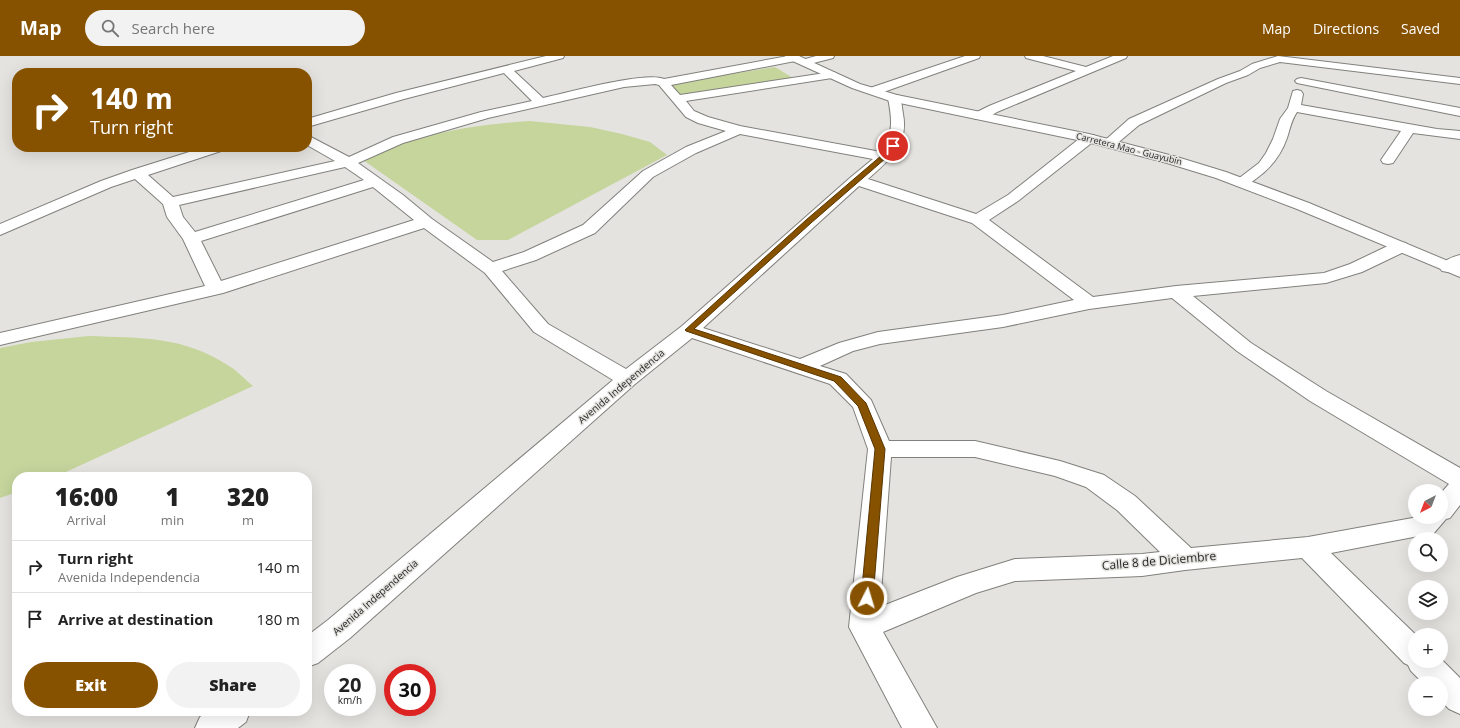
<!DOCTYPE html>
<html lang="en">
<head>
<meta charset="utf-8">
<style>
	:root { --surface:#fff; --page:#f2f2f2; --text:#222; --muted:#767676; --line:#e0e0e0; --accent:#875200 }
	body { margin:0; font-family:"Open Sans",sans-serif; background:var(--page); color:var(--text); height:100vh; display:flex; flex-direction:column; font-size:15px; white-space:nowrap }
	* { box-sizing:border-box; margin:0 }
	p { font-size:13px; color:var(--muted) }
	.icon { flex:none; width:22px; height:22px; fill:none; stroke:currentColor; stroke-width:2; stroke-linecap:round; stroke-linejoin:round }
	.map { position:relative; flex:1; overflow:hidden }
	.sheet { position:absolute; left:12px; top:416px; width:300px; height:244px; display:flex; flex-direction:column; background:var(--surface); border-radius:16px; box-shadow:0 4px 16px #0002 }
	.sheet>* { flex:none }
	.guide { position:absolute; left:12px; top:12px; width:300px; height:84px; border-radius:16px; box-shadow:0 4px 16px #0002; background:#875200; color:#fff; overflow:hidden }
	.needle { width:26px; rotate:222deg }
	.tools { position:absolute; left:1408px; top:428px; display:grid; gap:8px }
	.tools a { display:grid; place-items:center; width:40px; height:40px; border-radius:50%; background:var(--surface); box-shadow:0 4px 16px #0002; font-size:20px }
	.speed { position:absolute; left:324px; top:608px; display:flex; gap:8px; font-size:20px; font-weight:700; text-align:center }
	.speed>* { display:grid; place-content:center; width:52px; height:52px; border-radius:50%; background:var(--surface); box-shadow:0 4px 16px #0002; line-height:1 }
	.speed small { font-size:10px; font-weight:400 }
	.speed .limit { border:6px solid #d22; background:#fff; color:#111 }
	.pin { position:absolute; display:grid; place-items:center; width:34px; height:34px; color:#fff; margin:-17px; border:2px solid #fff; border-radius:50%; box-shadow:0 1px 4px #0007 }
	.me { position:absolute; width:44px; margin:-22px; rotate:5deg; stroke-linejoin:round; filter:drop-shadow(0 0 3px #0008) }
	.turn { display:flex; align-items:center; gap:14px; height:84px; padding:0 12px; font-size:18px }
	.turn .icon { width:52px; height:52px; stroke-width:2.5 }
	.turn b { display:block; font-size:28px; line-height:34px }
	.eta { display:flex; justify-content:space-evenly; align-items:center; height:68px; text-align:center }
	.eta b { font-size:24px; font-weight:800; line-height:28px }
	.cta { display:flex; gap:8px; margin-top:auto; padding:8px 12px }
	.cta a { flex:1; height:46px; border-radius:24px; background:var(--accent); color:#fff; font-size:16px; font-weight:800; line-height:46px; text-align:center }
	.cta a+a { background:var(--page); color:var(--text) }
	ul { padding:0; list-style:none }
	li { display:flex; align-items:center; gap:12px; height:52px; padding:0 12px; border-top:1px solid var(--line) }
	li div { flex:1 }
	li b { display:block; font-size:15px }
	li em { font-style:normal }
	header { display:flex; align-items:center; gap:24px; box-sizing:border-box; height:56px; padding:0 20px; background:var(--accent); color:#fff }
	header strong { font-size:19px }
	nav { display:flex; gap:22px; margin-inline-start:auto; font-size:14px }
	.search { width:280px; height:36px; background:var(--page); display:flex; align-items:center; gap:10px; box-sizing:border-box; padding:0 14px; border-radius:22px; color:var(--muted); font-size:15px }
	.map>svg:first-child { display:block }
	.green { fill:#c5d59c }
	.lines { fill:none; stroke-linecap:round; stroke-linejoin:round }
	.street-casing { stroke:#81807d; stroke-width:2 }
	.secondary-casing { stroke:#81807d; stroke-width:2 }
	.street { fill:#fff; fill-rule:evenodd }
	.secondary { fill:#fff; fill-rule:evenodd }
	.route { fill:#875200; stroke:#583500 }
	.labels { text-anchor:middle; stroke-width:3; stroke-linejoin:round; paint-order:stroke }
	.far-street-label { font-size:9px; fill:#272726; stroke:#e4e3df }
	.street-label { font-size:10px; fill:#272726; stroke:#e4e3df }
	.near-street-label { font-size:12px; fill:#272726; stroke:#e4e3df }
</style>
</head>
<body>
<header>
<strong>Map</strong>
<div class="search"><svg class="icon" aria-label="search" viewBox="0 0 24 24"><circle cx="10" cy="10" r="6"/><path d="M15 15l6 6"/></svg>Search here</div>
<nav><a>Map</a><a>Directions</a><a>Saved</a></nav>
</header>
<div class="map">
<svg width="1460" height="672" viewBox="0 0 1460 672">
	<rect width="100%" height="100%" fill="#e4e3df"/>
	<g class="green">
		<polygon points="775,11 793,22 680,40 668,28"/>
		<path d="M530,65L590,71L622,78L650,86L667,99L508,184H477L363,104C416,78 472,69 530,65Z"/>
		<path d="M89,280C141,282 184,280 229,310C238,315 245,324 253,330L55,421H17V436L0,442V292L31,286Z"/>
	</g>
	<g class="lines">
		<defs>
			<g id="street">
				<path d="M546,0H564L563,2L514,15L543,42C567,37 645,15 664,23L788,0H799L800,2L799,4L795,5L671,29L680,39L832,16L836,17L838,19L836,21L832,22L686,45L694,55L708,61L740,70L881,96C894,79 892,62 888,42L890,39H898C902,44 902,52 903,58C909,89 889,104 868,123L976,158L1008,139L1084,79H1094L1096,82L1094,85L1018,145L989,164L1093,241L1176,230L1324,217L1350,208L1394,187L1400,186L1406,187L1409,191L1406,195L1362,216L1326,227L1193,240L1251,287L1326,335L1460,412V449L1450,462L1446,463L1434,477L1331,497L1416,579L1415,605H1441V603L1460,622V658L1449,653L1441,645V627H1423L1411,615L1408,609L1404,607L1302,502L1185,514L1142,520L1015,525L976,537L883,576L937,672H902L849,571L868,393L853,351L830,328L692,282L635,328L350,582L318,607L307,611V580L328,564L613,324L534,276L485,217L424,172L223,237L0,289V277L205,230L183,183L167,161L163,148L135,123L111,131L0,179V168L101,125L132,114L205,91H226L224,94L148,119L173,141L335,105L307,89V79L349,101L393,81L481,56L532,45L504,17L404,43L307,71V63L396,37ZM655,28L659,29L686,61L698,67L726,75L686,91L643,115L583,169L524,196L493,206L432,163L403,139L358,107L403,87L488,62L624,31ZM740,78L873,103L851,121L682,270L626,313L548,268L502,215L536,204L595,177L653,121L696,97ZM345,111L364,124L195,176L183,161L179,149ZM859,130L972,167L1074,244L1003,259L878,276L839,287L800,303L703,272ZM373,131L414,164L221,225L201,185ZM1172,242L1237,295L1310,345L1449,428L1441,437V461H1418L1308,481L1191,492L1135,440L1104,419L1060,405L975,385H889L871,344L846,318L820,310L853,295L880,288L1003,271L1089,253ZM891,401H975L1055,420L1086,431L1117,454L1160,496L1142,498L1015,503L957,521L880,551Z"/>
				<polygon points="816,0 834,0 833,2 806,9 801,6 802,4"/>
				<polygon points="965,0 980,0 979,2 878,38 870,38 868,35 870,32"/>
				<polygon points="1025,0 1043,0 1086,11 1113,0 1127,0 1126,2 997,56 985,63 975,63 974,60 975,57 989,50 1076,15 1026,2"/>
				<polygon points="1278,0 1460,22 1460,28 1280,6 1260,12 1248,19 1226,27 1139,69 1114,90 1104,90 1102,87 1129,63 1218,23 1240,15 1252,8"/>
				<polygon points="1301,22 1460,52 1460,60 1297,27 1295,25 1297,23"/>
				<path d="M1297,34L1301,35L1303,38L1301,49L1437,73L1460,75V83L1413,77L1393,107L1388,108L1383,107L1381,104L1401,75L1297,56C1291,65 1290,73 1287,82C1281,99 1271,112 1257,122C1250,127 1246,131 1238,129L1236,126L1238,123L1259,107L1266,97L1273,83L1280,63L1288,52L1293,35Z"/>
				<path d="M1460,199V211L1448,216L1442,215L1439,211C1444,204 1452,201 1460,199Z"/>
				<polygon points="208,655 250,655 246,666 238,672 195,672 200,661"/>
			</g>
			<polygon id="secondary" points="785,0 799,0 860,28 897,39 1089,78 1177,101 1226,116 1309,147 1460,210 1460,221 1297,153 1216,122 1167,107 1087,86 890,45 852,32 786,2"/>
		</defs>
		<use href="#street" class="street-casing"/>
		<use href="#secondary" class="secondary-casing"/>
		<use href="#street" class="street"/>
		<use href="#secondary" class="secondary"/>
	</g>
	<polygon class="route" points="891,89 896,90 886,102 811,167 694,273 841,321 866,347 885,393 873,542 871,545 867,546 863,545 861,542 875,393 858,350 834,325 686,275 685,274 806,164 882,99"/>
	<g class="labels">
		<g class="far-street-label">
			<text transform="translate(1129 93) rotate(14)" y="3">Carretera Mao - Guayubín</text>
		</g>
		<g class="street-label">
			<text transform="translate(621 330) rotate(-40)" y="4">Avenida Independencia</text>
			<text transform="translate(375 541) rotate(-41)" y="4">Avenida Independencia</text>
		</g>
		<g class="near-street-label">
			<text transform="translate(1159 505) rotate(-5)" y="4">Calle 8 de Diciembre</text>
		</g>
	</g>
</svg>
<div class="tools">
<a><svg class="needle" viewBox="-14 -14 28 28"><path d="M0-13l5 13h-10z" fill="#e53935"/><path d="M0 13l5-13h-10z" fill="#767676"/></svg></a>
<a><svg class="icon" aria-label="search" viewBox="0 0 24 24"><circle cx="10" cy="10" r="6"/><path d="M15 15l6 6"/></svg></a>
<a><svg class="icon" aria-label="layers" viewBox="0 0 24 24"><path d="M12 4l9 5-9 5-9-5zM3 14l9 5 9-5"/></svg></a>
<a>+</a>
<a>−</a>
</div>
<div class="speed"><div>20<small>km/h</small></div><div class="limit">30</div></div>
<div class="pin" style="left:893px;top:90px;background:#d93025"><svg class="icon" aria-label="arrive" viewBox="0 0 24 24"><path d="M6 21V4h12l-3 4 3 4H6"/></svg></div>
<svg class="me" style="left:867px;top:542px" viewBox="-20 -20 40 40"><circle r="17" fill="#875200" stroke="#fff" stroke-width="3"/><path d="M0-11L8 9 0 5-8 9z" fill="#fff"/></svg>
<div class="guide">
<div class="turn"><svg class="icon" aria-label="right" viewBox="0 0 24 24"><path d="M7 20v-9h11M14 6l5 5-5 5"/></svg><div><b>140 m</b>Turn right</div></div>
</div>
<section class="sheet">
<div class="eta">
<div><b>16:00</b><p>Arrival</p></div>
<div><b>1</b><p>min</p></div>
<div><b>320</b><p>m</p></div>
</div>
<ul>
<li><svg class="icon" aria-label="right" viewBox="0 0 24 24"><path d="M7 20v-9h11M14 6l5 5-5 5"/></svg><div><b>Turn right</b><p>Avenida Independencia</p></div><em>140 m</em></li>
<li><svg class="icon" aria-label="arrive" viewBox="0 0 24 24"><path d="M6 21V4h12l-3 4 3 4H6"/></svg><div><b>Arrive at destination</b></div><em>180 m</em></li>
</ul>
<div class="cta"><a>Exit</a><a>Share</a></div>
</section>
</div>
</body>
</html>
